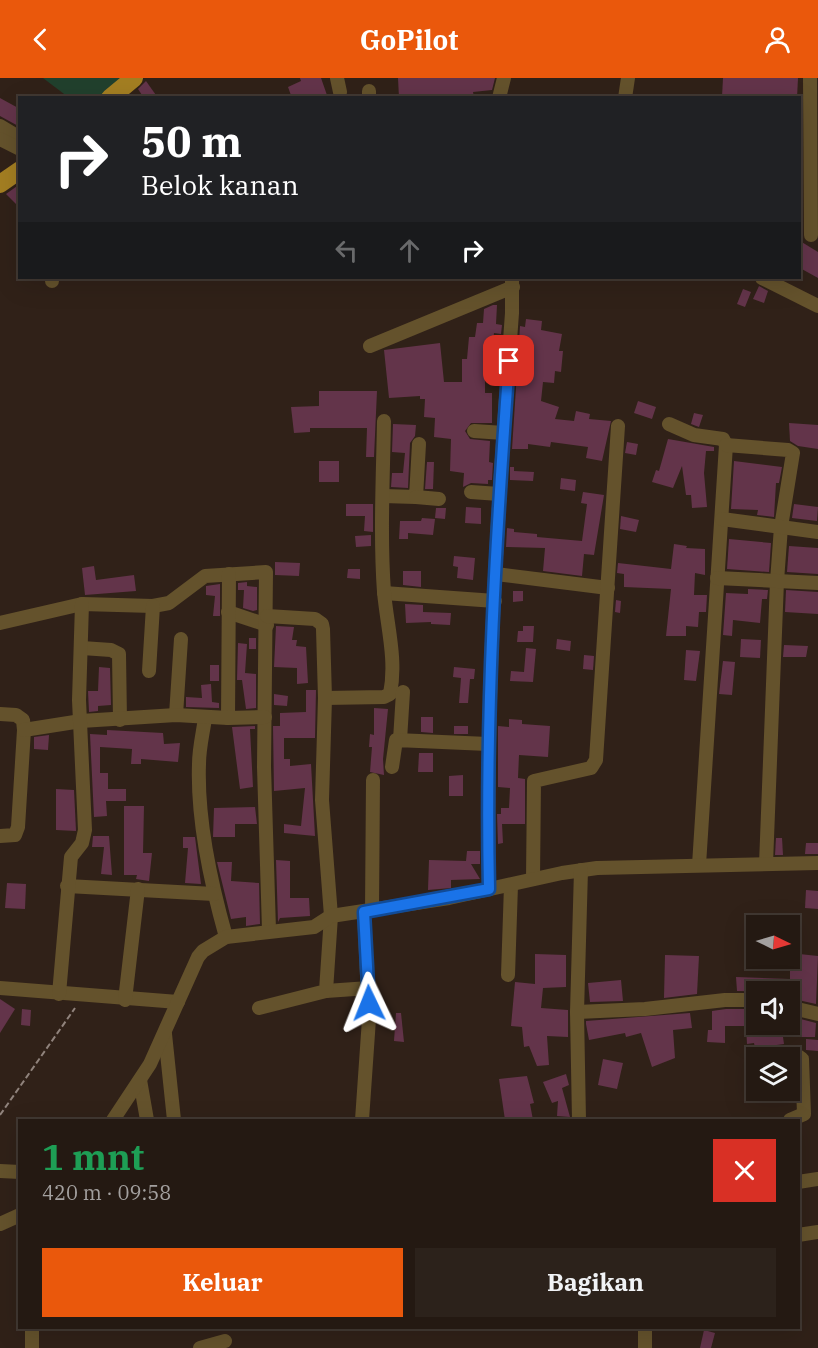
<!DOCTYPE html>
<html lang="id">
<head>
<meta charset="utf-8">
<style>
	:root { --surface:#241912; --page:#2c221b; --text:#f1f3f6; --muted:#a3a09f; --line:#413832; --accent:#ea580c }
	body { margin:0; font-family:"IBM Plex Serif",serif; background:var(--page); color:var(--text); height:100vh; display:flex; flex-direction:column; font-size:22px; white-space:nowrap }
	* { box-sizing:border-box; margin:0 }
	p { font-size:20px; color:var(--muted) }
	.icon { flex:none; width:33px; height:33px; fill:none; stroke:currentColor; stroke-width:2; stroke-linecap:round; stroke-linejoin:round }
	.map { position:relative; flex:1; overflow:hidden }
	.panel { position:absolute; left:18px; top:1041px; width:782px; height:210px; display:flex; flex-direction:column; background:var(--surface); border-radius:0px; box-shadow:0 6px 24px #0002,0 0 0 2px var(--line) }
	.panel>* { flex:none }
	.guide { position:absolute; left:18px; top:18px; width:783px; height:183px; border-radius:0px; box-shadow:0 6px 24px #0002,0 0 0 2px var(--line); background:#202124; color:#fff; overflow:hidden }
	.needle { width:39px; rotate:95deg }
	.tools { position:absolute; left:746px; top:837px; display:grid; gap:12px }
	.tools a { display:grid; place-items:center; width:54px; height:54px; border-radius:0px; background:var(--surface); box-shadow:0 6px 24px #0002,0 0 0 2px var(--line); font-size:30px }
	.pin { position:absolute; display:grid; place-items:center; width:51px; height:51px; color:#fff; margin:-26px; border-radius:12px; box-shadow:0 3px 9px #0006 }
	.me { position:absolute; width:66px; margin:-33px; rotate:358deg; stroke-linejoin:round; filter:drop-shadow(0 0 4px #0008) }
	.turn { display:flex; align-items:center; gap:21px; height:126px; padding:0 24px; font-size:27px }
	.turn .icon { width:78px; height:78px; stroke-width:2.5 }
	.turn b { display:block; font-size:42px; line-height:51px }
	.lanes { display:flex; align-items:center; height:57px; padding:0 24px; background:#0003; justify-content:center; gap:30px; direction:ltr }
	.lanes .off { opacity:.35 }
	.round { display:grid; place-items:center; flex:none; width:63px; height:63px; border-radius:0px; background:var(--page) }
	.overview { display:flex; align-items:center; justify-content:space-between; height:102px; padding:0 24px }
	h1 { font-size:36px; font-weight:700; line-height:45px; color:#1e9e55 }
	.cta { display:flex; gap:12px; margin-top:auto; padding:12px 24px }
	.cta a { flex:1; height:69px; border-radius:0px; background:var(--accent); color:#fff; font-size:24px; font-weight:700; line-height:69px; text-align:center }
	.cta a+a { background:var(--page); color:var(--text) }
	header { display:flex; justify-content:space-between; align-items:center; height:78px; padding:0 24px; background:var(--accent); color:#fff; font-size:27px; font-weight:700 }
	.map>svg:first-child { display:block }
	.green { fill:#21402d }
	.building { fill:#63344a }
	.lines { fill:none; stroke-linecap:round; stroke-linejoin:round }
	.path { stroke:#90837c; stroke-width:2; stroke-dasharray:6 3; stroke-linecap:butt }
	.minor { stroke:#64522c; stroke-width:14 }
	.major { stroke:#a37e22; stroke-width:18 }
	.route-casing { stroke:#114b97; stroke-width:15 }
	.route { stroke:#1a73e8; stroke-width:10 }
</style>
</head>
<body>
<header><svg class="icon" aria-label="back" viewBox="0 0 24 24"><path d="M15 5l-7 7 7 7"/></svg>GoPilot<svg class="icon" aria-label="person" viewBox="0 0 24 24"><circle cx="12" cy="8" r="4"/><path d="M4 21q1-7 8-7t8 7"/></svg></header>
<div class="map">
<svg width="818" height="1270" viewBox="0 0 818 1270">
	<rect width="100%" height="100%" fill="#302118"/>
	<polygon class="green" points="43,0 136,0 110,20 68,19"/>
	<g class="building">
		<polygon points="300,0 321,0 328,20 292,20 288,9 301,3"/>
		<polygon points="398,0 495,0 492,12 473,14 474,19 466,20 399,20"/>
		<polygon points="723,0 798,0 797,20 722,19"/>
		<polygon points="146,3 158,20 144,20 138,11"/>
		<polygon points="0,20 20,31 20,49 0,38"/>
		<polygon points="20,106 20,130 6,116"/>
		<polygon points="800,163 818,174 818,200 800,190"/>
		<polygon points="759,208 768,213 764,225 753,221"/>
		<polygon points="743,211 751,214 745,229 737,226"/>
		<polygon points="493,227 497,227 496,246 502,247 501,256 494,255 490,292 485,291 485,315 492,315 492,345 471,345 465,353 470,361 490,363 489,384 493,385 492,402 488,402 488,406 471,405 463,409 464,395 450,393 451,361 434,359 435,340 424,339 425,321 420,321 420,318 389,320 384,272 440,265 444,304 462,304 462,281 467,281 469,259 475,259 477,245 483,245 484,231"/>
		<polygon points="526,241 542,243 541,252 562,256 559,273 563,273 561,294 555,293 554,305 543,304 541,323 559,329 555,341 574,343 576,333 590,336 589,341 611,343 602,383 586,380 588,369 551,364 550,369 528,366 528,371 512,371 520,248 525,249"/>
		<polygon points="319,313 377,313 374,379 366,379 367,350 310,350 310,354 294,355 291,329 319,328"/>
		<polygon points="638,323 656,329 652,341 634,335"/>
		<polygon points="694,335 703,337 699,349 691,346"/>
		<polygon points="789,345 818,347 818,371 798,368 790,363"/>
		<polygon points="393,346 416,347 415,358 410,365 408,410 391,409 392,395 403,395 405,375 392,374"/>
		<polygon points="668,361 714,369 714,373 706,373 704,395 707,429 692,430 691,417 686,417 682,388 673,410 652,404 656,392 659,393"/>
		<polygon points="627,364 638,366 636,377 625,375"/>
		<rect x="319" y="383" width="20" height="21"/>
		<polygon points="734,383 782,389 779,405 776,405 774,439 757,437 758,432 731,431"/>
		<polygon points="427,384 434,384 433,411 425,411"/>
		<polygon points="510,389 514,389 514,393 534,394 533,403 510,402"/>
		<polygon points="561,400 576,402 575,413 560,411"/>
		<polygon points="583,414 604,417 594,477 584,476 582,498 543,493 545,470 506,469 507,450 514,451 514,454 537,456 537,459 582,463 587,426 581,425"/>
		<polygon points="346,426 373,426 373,454 364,453 365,438 346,438"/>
		<polygon points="794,426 818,429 817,443 792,440"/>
		<polygon points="466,429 481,430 481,446 465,445"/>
		<polygon points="436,430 446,430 445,441 435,440"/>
		<polygon points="621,438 639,442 636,454 620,451"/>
		<polygon points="422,440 435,441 433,457 408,455 408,461 399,461 400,443 421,443"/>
		<polygon points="371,457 371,468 356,469 355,458"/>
		<polygon points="729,461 771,465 769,494 727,491"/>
		<polygon points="674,466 687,468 686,470 705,471 705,497 695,495 694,517 707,517 706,534 699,534 698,549 686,548 686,558 666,558 671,511 624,509 624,496 617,495 618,485 671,491"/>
		<polygon points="789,468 818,470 818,496 787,494"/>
		<polygon points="454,478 475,480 473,502 457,500 458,489 453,488"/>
		<polygon points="275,484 300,485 299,498 275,497"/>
		<polygon points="94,488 96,502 134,497 136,513 85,517 82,490"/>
		<polygon points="348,491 360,491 360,501 347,500"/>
		<polygon points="403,493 421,493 421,509 403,507"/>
		<polygon points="247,504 247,508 257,509 257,532 253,533 243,530 244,512 238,512 238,505"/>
		<polygon points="220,506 220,538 213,538 215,518 206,517 206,508"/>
		<polygon points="748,511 768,512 767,521 762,521 760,545 733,542 732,558 723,557 726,515 748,516"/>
		<polygon points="786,512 818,514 818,536 785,534"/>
		<polygon points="513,513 523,513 523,523 513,524"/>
		<polygon points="616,522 621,523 620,535 615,534"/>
		<polygon points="405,526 423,527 423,534 451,535 450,547 431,546 431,544 406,545"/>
		<polygon points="276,548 294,549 292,562 297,562 296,568 306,569 308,605 297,606 297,590 274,589"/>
		<polygon points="523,548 534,548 533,564 517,564 518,553 523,553"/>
		<rect x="249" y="560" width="7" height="11"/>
		<polygon points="557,561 571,563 570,573 556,571"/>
		<polygon points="741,561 761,562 760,580 740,579"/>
		<polygon points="238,565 247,566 245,595 256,596 256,630 246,631 242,602 237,602"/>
		<polygon points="784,567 808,568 806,579 783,579"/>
		<polygon points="526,570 536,571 533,604 510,603 511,593 524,594"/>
		<polygon points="686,572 700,573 696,603 684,602"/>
		<polygon points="584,577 594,578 593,592 583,591"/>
		<polygon points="723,583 735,584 732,617 719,616"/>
		<rect x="210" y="587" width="9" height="16"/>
		<polygon points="99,589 110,590 111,627 98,628 98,633 89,634 88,613 98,613"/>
		<polygon points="454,589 475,591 474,601 470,601 468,625 459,625 461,600 453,599"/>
		<polygon points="211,606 212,624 219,625 219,630 186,629 186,619 202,620 201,607"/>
		<polygon points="306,612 316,612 315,660 284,660 284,681 290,681 290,688 311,686 315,758 284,755 284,746 301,748 305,710 274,713 273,648 280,648 280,635 306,634"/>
		<polygon points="274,616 288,618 287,628 274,627"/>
		<polygon points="374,630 388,631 383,681 384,697 370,694 372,669 369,669 370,656 374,657"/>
		<polygon points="421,639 433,639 433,655 421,654"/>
		<polygon points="509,641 522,642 522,646 550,648 548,679 519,677 518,700 525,701 525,746 502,746 503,765 498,766 497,736 501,736 501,730 509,730 510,710 498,709 498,648 509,649"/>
		<polygon points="255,648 255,651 250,651 253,709 240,711 232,649"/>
		<rect x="454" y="648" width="14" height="8"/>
		<polygon points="107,652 163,655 164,666 180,665 178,684 141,681 141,686 131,686 132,671 100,669 100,695 108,695 108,711 126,711 126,723 106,723 107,738 94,739 90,656 107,657"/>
		<polygon points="49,657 48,672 34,671 34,659"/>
		<polygon points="419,675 433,675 433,694 418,694"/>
		<polygon points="463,697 463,718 449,718 449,698"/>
		<polygon points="56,711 74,712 76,753 56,752"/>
		<polygon points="124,728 144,728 143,775 152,775 149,803 136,801 137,797 124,797"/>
		<polygon points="255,729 257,746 235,746 235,759 213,759 214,730"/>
		<polygon points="93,758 109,758 112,797 101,796 104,769 92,769"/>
		<polygon points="183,759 195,759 201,806 185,805 188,770 183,770"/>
		<polygon points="776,760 782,760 783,777 775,777"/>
		<polygon points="806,765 818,765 818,776 805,776"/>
		<polygon points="467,773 480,773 480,786 471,786 480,801 451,802 451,810 428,812 429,782 466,783"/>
		<polygon points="276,782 290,783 290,820 309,820 310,838 280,840 278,844"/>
		<polygon points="217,784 232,784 231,803 259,805 260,846 246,848 246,839 231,841"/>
		<polygon points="7,805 26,806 25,831 5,830"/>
		<polygon points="806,812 818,813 818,831 805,830"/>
		<polygon points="790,875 818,878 816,926 789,920 789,914 737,913 736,899 790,901"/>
		<polygon points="535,876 566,877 566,909 543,910 541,930 568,932 568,959 547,958 549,987 537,988 529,968 524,969 522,949 511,948 515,904 535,906"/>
		<polygon points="665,877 699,878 697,916 664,920"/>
		<polygon points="621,902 623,923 590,924 588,905"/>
		<polygon points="0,921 15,931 0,955"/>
		<polygon points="22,931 31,932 30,948 21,947"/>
		<polygon points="726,931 756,931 756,946 789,946 789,938 816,945 815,959 783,959 784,966 755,970 754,965 747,966 746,948 725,948 725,965 707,964 708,952 712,952 712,933"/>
		<polygon points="396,935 401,935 404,964 394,963"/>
		<polygon points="690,935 692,950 673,952 675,980 652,989 641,955 626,959 625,955 589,962 586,946 586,943"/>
		<polygon points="806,961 818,962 818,973 806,972"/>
		<polygon points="603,981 623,985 617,1011 598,1007"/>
		<polygon points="566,996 569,1007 562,1010 570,1039 557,1038 558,1023 552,1025 543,1004"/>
		<polygon points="527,998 534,1025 530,1026 533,1042 505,1042 499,1001"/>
		<polygon points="704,1252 715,1255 711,1270 700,1270"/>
	</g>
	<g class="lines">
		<polyline class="path" points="0,1037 75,930"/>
		<g class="minor">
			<polyline points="337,0 340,14"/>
			<polyline points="810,0 811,157"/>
			<polyline points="369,13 369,20"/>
			<polyline points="499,20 504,0"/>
			<polyline points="625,20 628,0"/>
			<polyline points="0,48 20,60"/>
			<polyline points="0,61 20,71"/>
			<polyline points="762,200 818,228"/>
			<polyline points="52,203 52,200"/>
			<polyline points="370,268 513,209"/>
			<polyline points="669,346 694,357 723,361 726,367 699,787"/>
			<polyline points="474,353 504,355"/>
			<polyline points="726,367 788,372 793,375 781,449 777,503 766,786"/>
			<polyline points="471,414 499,416"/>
			<polyline points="383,418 416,419 419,366"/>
			<polyline points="416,419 439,421"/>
			<polyline points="722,441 818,454"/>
			<polyline points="496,496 608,510"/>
			<polyline points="717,500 818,505"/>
			<polyline points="384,515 495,523"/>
			<polyline points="228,534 267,547"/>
			<polyline points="0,545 82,526 153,528 169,525 205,498 266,494 264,689 269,852"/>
			<polyline points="82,570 111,572 119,576 120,642"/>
			<polyline points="149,593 153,528"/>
			<path d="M325,620L384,619L390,616C397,582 387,548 384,514C380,458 383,399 384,343"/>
			<polyline points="0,636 16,637 23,642 24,652 18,749 15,757 0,758"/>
			<polyline points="176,637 181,561"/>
			<path d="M205,640C203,655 199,670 199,686C197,740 211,806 226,859"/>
			<polyline points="228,640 229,496"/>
			<polyline points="24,652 81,643 176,637 228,640 265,639"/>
			<polyline points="400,662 403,614"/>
			<polyline points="392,689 396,662 488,666"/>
			<polyline points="533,801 534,703 591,690 596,682 618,348"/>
			<polyline points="67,808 214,816"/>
			<path d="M489,811C485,619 498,427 512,235V200"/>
			<polyline points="372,832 373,702"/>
			<polyline points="508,897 511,807"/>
			<polyline points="0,910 178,924"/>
			<polyline points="326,913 369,910"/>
			<polyline points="59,916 71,779 82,765 85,752 79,622 82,526"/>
			<polyline points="125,922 138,811"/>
			<polyline points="789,929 818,936"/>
			<polyline points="259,930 326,913 331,838 322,722 325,620 323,551 322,546 315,541 267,538"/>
			<polyline points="577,934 645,931 725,922 756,922"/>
			<polyline points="165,956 174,1042"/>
			<polyline points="774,975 795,976 802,981 804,1036 790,1042"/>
			<polyline points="140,1002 147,1042"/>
			<polyline points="113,1042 150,986 198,879 203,873 226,859 314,849 331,838 449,820 562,795 597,790 818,785"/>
			<polyline points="362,1042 369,941 364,834"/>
			<polyline points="579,1042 577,934 581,792"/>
			<polyline points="0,1093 20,1094"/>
			<polyline points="798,1104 818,1101"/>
			<polyline points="0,1146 20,1137"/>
			<polyline points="798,1157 818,1154"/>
			<polyline points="32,1250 32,1270"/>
			<polyline points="200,1270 225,1263"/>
			<polyline points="645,1270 645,1250"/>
		</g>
		<g class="major">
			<polyline points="110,20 134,0"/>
			<polyline points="0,106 20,92"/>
		</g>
	</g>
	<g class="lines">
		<defs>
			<path id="route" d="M369,925L364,834L489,811C485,635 496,458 509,283"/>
		</defs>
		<use href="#route" class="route-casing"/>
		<use href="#route" class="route"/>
	</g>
</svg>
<div class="tools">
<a><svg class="needle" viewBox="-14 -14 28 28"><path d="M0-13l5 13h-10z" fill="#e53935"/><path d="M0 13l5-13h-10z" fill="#a3a09f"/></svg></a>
<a><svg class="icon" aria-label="sound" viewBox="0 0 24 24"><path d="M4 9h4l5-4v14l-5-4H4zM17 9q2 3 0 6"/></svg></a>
<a><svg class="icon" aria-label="layers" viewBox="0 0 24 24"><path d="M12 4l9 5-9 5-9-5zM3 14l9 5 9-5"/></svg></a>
</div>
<div class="pin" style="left:509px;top:283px;background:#d93025"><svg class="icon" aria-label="arrive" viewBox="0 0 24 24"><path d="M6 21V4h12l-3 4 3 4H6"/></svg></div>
<svg class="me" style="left:369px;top:925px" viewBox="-20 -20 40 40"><path d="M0-17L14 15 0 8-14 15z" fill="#1a73e8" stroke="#fff" stroke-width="4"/></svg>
<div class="guide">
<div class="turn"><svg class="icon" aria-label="right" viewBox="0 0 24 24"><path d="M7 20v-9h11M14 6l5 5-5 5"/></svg><div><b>50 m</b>Belok kanan</div></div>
<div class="lanes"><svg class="icon off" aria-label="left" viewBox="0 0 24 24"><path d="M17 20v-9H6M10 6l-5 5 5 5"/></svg><svg class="icon off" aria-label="ahead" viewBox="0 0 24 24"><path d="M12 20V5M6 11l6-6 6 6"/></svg><svg class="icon" aria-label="right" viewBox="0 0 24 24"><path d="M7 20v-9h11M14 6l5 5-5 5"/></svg></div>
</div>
<section class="panel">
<div class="overview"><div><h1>1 mnt</h1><p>420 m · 09:58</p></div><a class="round" style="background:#d93025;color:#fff"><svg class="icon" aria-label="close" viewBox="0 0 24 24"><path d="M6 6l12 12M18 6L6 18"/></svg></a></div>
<div class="cta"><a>Keluar</a><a>Bagikan</a></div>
</section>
</div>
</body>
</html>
